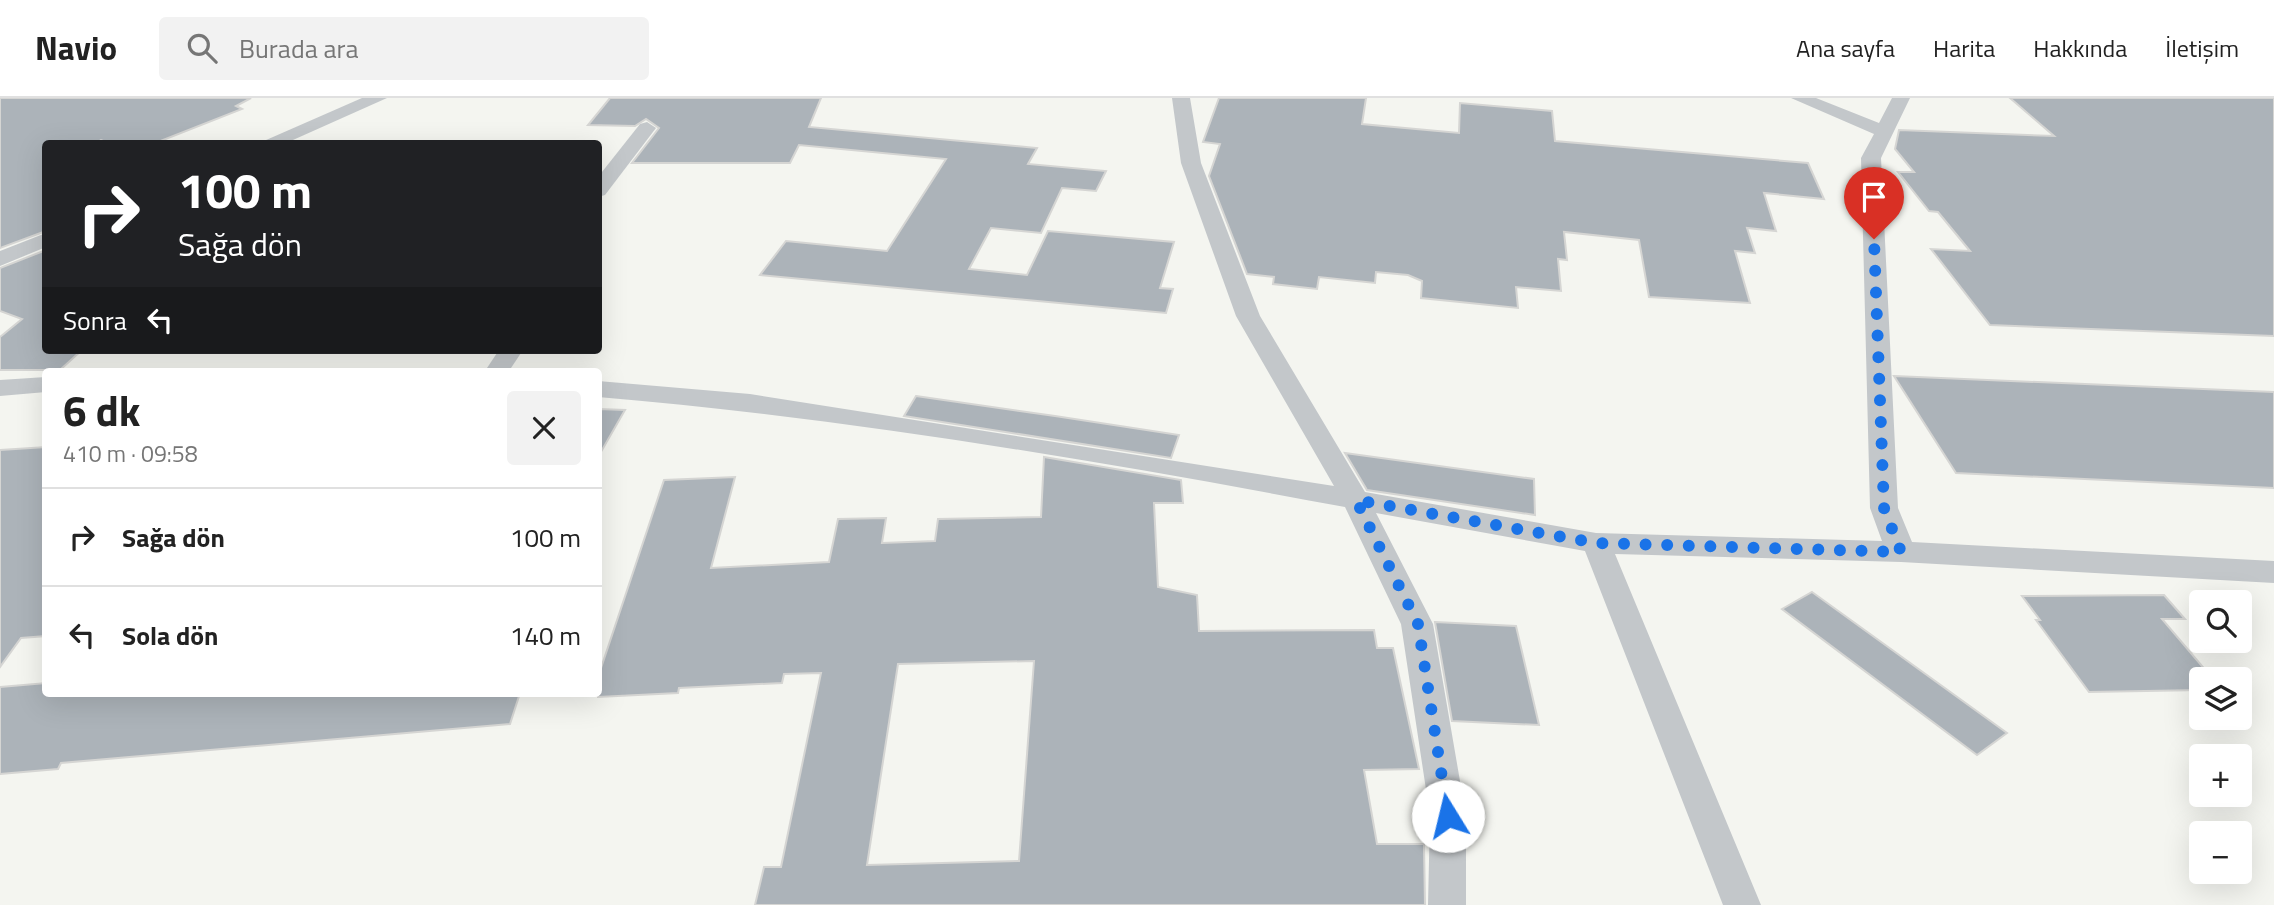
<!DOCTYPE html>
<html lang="tr">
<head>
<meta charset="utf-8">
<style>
	:root { --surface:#fff; --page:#f2f2f2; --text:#222; --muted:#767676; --line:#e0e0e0 }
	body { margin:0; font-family:"Titillium Web",sans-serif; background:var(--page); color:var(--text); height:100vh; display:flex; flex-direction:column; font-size:26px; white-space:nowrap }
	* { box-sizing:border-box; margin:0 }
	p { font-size:23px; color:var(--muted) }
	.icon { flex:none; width:38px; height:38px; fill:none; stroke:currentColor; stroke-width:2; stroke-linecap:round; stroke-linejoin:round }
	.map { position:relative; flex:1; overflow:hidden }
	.sheet { position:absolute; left:42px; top:270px; width:560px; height:329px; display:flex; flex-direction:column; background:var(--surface); border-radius:7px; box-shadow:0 7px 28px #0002 }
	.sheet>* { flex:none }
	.top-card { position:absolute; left:42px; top:42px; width:560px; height:214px; border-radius:7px; box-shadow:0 7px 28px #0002; background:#202124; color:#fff; overflow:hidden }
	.controls { position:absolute; left:2189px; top:492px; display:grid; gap:14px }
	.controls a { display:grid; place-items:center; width:63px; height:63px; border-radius:7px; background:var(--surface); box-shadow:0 7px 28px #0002; font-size:35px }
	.pin { position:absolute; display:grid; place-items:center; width:60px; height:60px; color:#fff; margin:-72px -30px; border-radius:50% 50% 50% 0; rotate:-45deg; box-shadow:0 0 7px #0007 }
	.pin .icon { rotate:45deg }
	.me { position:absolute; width:77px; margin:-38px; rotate:351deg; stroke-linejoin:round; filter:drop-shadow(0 0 5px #0008) }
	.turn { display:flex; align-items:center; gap:24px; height:147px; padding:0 21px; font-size:32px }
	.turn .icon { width:91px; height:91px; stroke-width:2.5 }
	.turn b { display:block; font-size:49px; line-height:60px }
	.then { display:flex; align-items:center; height:66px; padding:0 21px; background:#0003; gap:14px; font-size:26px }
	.round { display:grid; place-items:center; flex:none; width:74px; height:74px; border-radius:7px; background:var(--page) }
	.summary { display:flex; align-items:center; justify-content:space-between; height:119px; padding:0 21px }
	h1 { font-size:42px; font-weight:700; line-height:52px }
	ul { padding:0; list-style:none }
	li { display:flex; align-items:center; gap:21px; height:98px; padding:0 21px; border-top:2px solid var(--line) }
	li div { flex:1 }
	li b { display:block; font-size:26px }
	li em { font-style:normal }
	header { display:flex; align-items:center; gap:42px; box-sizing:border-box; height:98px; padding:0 35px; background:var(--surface); border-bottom:2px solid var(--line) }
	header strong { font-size:33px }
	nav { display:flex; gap:38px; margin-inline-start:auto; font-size:24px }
	.search { width:490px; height:63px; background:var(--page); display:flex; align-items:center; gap:18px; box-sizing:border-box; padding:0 24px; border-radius:7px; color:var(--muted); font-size:26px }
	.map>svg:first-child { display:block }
	.building { fill:#acb3b9; stroke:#d5d5d3; stroke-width:2; fill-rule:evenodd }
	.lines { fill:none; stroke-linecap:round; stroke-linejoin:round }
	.minor { fill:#c3c7ca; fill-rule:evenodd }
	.route { stroke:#1a73e8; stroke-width:12; stroke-dasharray:0 21.6 }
</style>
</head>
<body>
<header>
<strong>Navio</strong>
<div class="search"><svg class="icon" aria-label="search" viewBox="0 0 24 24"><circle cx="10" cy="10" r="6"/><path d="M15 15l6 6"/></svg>Burada ara</div>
<nav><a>Ana sayfa</a><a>Harita</a><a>Hakkında</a><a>İletişim</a></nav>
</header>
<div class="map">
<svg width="2274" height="807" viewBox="0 0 2274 807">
	<rect width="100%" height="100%" fill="#f4f5f0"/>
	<g class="building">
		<polygon points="0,0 251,0 236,8 242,11 153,46 111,46 101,42 94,46 46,46 46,133 0,150"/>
		<polygon points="610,0 821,0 809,29 1037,50 1028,66 1106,73 1096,93 1062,90 1041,135 991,130 969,171 1027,177 1048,133 1174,144 1160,190 1173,191 1166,215 760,177 786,143 887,153 946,61 799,47 790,65 632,65 659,30 646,21 635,28 588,27"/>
		<polygon points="1219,0 1366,0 1362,26 1459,35 1460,5 1552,13 1555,43 1808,65 1824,101 1764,95 1776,133 1747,130 1755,155 1735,153 1750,205 1649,199 1639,142 1564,134 1567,162 1558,161 1561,193 1516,189 1518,210 1421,200 1422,183 1408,177 1376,174 1375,185 1319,179 1317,191 1273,186 1274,179 1247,176 1209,78 1220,46 1203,44"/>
		<polygon points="2010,0 2274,0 2274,238 1990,227 1931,151 1970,153 1938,114 1929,113 1898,74 1914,74 1895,51 1899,32 2054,38"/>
		<polygon points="46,152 46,252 82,252 60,272 0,272 0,239 22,221 0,213 0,170"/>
		<polygon points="1894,278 2274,294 2274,390 1956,375"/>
		<polygon points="916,298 1055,318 1179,337 1171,360 904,318"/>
		<polygon points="598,311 625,312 598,359"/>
		<polygon points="46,349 46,538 21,540 0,569 0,352"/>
		<polygon points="1345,355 1534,381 1535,417 1367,392"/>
		<path d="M1044,359L1181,382L1183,405H1154L1158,489L1197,497L1199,533L1374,532L1377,550H1393L1419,671L1364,672L1377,746H1424L1425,807H755L764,769H781L821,575L784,576L782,585L679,590L678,595L598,599V579L664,382L735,379L711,470L829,464L838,421L886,420L882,445L935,443L938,421L1041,419ZM1034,563L1019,763L867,767L898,566Z"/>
		<polygon points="1812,494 2007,635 1977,657 1782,511"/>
		<polygon points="2164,497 2185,521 2162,521 2213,581 2202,581 2202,592 2089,594 2036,522 2040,522 2022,498"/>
		<polygon points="1435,524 1516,528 1539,627 1452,623"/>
		<polygon points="46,585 46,595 520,595 510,626 61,665 58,671 0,676 0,589"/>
	</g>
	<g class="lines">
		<g class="minor">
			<polygon points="362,0 387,0 284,46 257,46"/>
			<path d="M1172,0H1190L1201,65L1260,218L1365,394L1596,435L1882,443L1870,410L1861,60L1874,36L1791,0H1816L1879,25L1892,0H1910L1881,60L1898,410L1912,444L2274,463V485L1901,464L1615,456L1761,807H1723L1585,453L1376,415L1433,526L1466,718V807H1428L1430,718L1401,526L1345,409C1098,363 849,320 598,299V283L750,296L1334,388L1236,218L1181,65Z"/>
			<polygon points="647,24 656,30 605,97 598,99 598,79 640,26"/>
			<polygon points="46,135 46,149 0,168 0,153"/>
			<polygon points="499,252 523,252 509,273 485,273"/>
			<polygon points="46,279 46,294 0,298 0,282"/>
		</g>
	</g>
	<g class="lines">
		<polyline class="route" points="1448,718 1418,526 1356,402 1596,445 1901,454 1884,410 1874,141"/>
	</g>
</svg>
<div class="controls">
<a><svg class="icon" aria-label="search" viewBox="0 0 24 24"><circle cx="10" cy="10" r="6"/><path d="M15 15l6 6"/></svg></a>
<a><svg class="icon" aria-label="layers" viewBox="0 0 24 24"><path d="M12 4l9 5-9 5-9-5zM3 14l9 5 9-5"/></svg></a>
<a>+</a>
<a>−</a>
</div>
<div class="pin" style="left:1874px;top:141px;background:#d93025"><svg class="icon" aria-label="arrive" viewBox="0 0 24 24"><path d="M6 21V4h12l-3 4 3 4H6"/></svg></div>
<svg class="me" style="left:1448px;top:718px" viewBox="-20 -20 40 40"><circle r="19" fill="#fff"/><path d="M0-13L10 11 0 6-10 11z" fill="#1a73e8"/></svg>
<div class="top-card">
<div class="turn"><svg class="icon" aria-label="right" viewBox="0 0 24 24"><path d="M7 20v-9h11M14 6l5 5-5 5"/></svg><div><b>100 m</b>Sağa dön</div></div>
<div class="then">Sonra<svg class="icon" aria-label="left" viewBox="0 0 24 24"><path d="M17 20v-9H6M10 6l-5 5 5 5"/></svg></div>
</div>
<section class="sheet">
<div class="summary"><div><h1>6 dk</h1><p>410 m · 09:58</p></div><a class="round"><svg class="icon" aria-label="close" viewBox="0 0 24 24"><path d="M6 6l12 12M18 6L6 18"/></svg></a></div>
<ul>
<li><svg class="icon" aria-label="right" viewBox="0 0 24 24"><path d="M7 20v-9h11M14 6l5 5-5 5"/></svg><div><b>Sağa dön</b></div><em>100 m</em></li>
<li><svg class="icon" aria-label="left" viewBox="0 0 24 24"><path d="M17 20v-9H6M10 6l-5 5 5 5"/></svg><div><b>Sola dön</b></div><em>140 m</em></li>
</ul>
</section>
</div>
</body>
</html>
